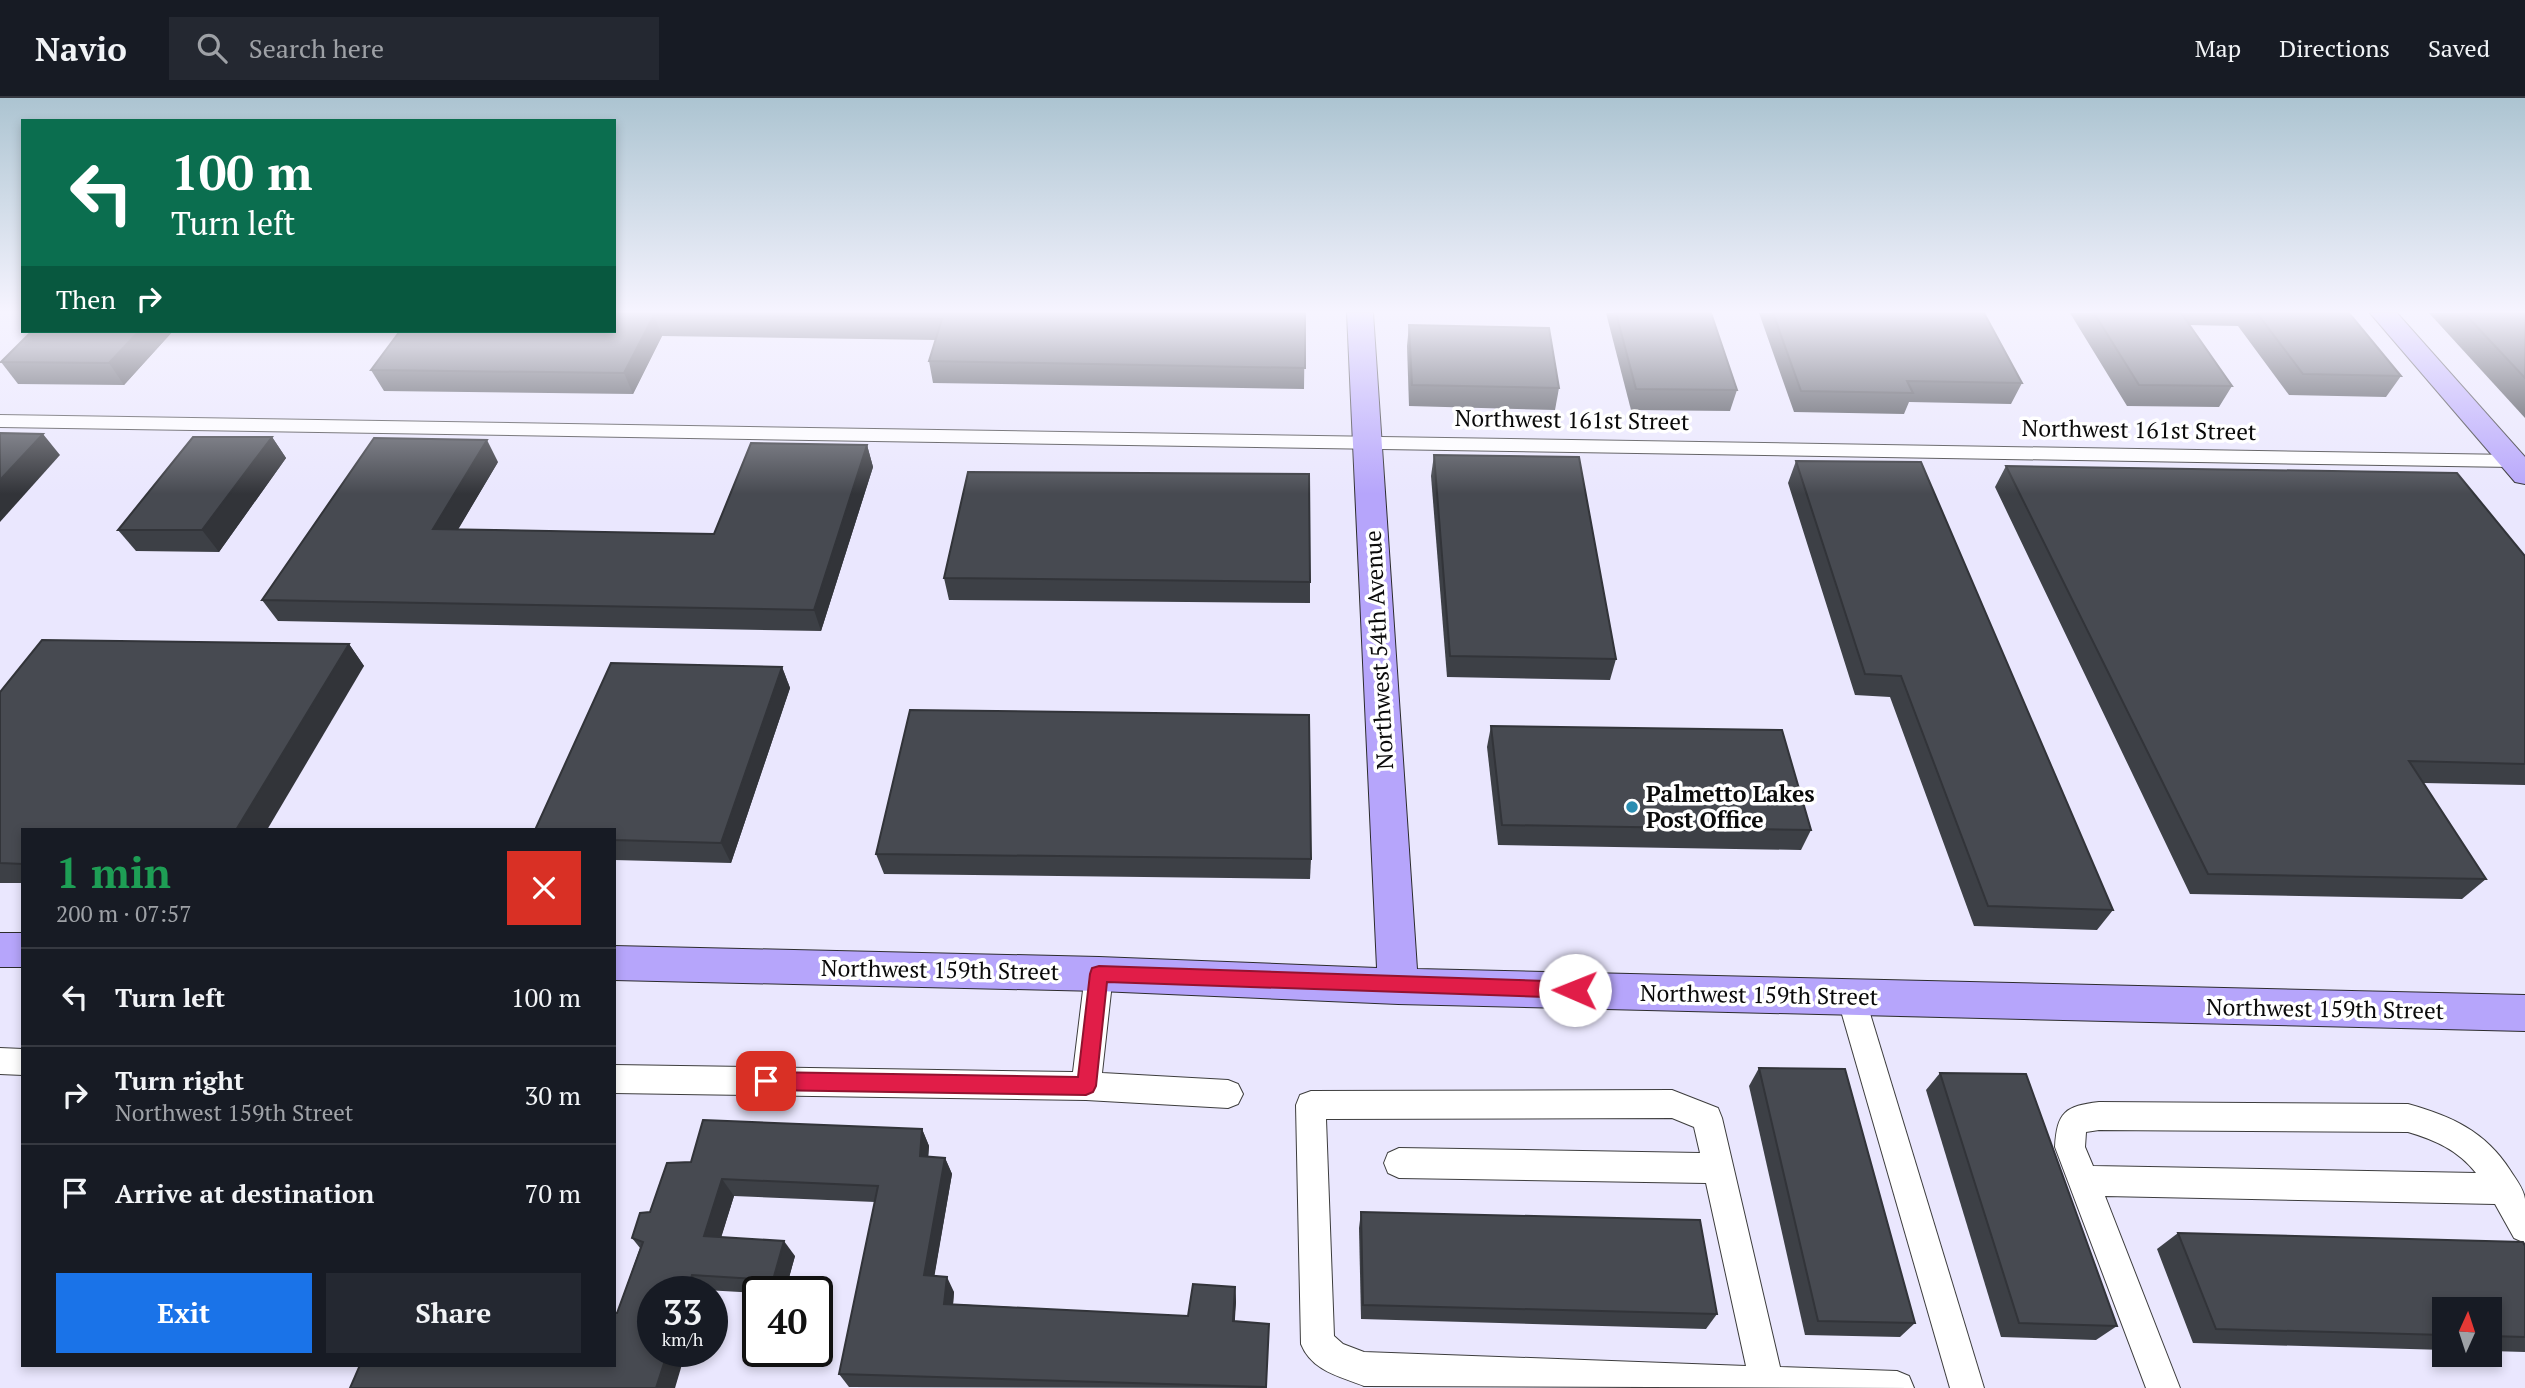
<!DOCTYPE html>
<html lang="en">
<head>
<meta charset="utf-8">
<style>
	:root { --surface:#171b24; --page:#242831; --text:#f1f3f6; --muted:#9ea1a6; --line:#363941; --accent:#1a73e8 }
	body { margin:0; font-family:"PT Serif",serif; background:var(--page); color:var(--text); height:100vh; display:flex; flex-direction:column; font-size:26px; white-space:nowrap }
	* { box-sizing:border-box; margin:0 }
	p { font-size:23px; color:var(--muted) }
	.icon { flex:none; width:38px; height:38px; fill:none; stroke:currentColor; stroke-width:2; stroke-linecap:round; stroke-linejoin:round }
	.map { position:relative; flex:1; overflow:hidden }
	.details { position:absolute; left:21px; top:730px; width:595px; height:539px; display:flex; flex-direction:column; background:var(--surface); border-radius:0px; box-shadow:0 4px 10px #0003 }
	.details>* { flex:none }
	.top-card { position:absolute; left:21px; top:21px; width:595px; height:214px; border-radius:0px; box-shadow:0 4px 10px #0003; background:#0b6e4f; color:#fff; overflow:hidden }
	.needle { width:46px; rotate:3deg }
	.buttons { position:absolute; left:2432px; top:1199px; display:grid; gap:14px }
	.buttons a { display:grid; place-items:center; width:70px; height:70px; border-radius:0px; background:var(--surface); box-shadow:0 4px 10px #0003; font-size:35px }
	.speed { position:absolute; left:637px; top:1178px; display:flex; gap:14px; font-size:35px; font-weight:700; text-align:center }
	.speed>* { display:grid; place-content:center; width:91px; height:91px; border-radius:50%; background:var(--surface); box-shadow:0 4px 10px #0003; line-height:1 }
	.speed small { font-size:18px; font-weight:400 }
	.speed .limit { border:4px solid #111; border-radius:10px; background:#fff; color:#111 }
	.pin { position:absolute; display:grid; place-items:center; width:60px; height:60px; color:#fff; margin:-30px; border-radius:14px; box-shadow:0 4px 10px #0006 }
	.me { position:absolute; width:77px; margin:-38px; rotate:271deg; stroke-linejoin:round; filter:drop-shadow(0 0 5px #0008) }
	.turn { display:flex; align-items:center; gap:24px; height:147px; padding:0 35px; font-size:32px }
	.turn .icon { width:91px; height:91px; stroke-width:2.5 }
	.turn b { display:block; font-size:49px; line-height:60px }
	.then { display:flex; align-items:center; height:66px; padding:0 35px; background:#0003; gap:14px; font-size:26px }
	.round { display:grid; place-items:center; flex:none; width:74px; height:74px; border-radius:0px; background:var(--page) }
	.overview { display:flex; align-items:center; justify-content:space-between; height:119px; padding:0 35px }
	h1 { font-size:42px; font-weight:600; line-height:52px; color:#1e9e55 }
	.button { display:flex; gap:14px; margin-top:auto; padding:14px 35px }
	.button a { flex:1; height:80px; border-radius:0px; background:var(--accent); color:#fff; font-size:28px; font-weight:600; line-height:80px; text-align:center }
	.button a+a { background:var(--page); color:var(--text) }
	ul { padding:0; list-style:none }
	li { display:flex; align-items:center; gap:21px; height:98px; padding:0 35px; border-top:2px solid var(--line) }
	li div { flex:1 }
	li b { display:block; font-size:26px }
	li em { font-style:normal }
	header { display:flex; align-items:center; gap:42px; box-sizing:border-box; height:98px; padding:0 35px; background:var(--surface); border-bottom:2px solid var(--line) }
	header strong { font-size:33px }
	nav { display:flex; gap:38px; margin-inline-start:auto; font-size:24px }
	.search { width:490px; height:63px; background:var(--page); display:flex; align-items:center; gap:18px; box-sizing:border-box; padding:0 24px; border-radius:0px; color:var(--muted); font-size:26px }
	.map>svg:first-child { display:block }
	.lines { fill:none; stroke-linecap:round; stroke-linejoin:round }
	.street-casing { stroke:#3d3d3d; stroke-width:2 }
	.secondary-casing { stroke:#2c2c2c; stroke-width:2 }
	.street { fill:#fff; fill-rule:evenodd }
	.secondary { fill:#b6a5fb; fill-rule:evenodd }
	.wall { fill:#3d4046 }
	.shaded-wall { fill:#323439 }
	.building { fill:#474a51; stroke:#323439; stroke-width:2 }
	.route { fill:#e11d48; stroke:#92132f; stroke-width:2 }
	.poi-dot { fill:#2a8db1; stroke:#fff; stroke-width:2.5 }
	.labels { text-anchor:middle; stroke-width:7; stroke-linejoin:round; paint-order:stroke }
	.street-label { font-size:23px; fill:#0a0a0a; stroke:#fff }
	.poi-label { font-size:23px; font-weight:bold; fill:#0a0a0a; stroke:#fff; text-anchor:start }
</style>
</head>
<body>
<header>
<strong>Navio</strong>
<div class="search"><svg class="icon" aria-label="search" viewBox="0 0 24 24"><circle cx="10" cy="10" r="6"/><path d="M15 15l6 6"/></svg>Search here</div>
<nav><a>Map</a><a>Directions</a><a>Saved</a></nav>
</header>
<div class="map">
<svg width="2525" height="1290" viewBox="0 0 2525 1290">
	<rect width="100%" height="100%" fill="#eae7fe"/>
	<g class="lines">
		<defs>
			<g id="street">
				<polygon points="0,317 2513,357 2520,358 2523,363 2520,368 2513,369 0,329"/>
				<polygon points="1099,864 1109,867 1113,876 1102,975 1228,982 1238,986 1243,996 1238,1006 1228,1010 1086,1002 614,995 614,967 1073,974 1085,876 1089,867"/>
				<polygon points="1851,887 1861,890 1865,899 1984,1290 1950,1290 1837,899 1841,890"/>
				<polygon points="0,950 23,951 23,977 0,976"/>
				<path d="M1672,992L1718,1010L1722,1020L1780,1269L1897,1273L1909,1278L1914,1290L1364,1288C1339,1278 1312,1273 1301,1246L1296,1007L1300,997L1311,993ZM1672,1020L1694,1029L1700,1055L1399,1050L1388,1055L1384,1065L1388,1075L1399,1080L1706,1085L1746,1268L1364,1254L1343,1246L1334,1238L1326,1021Z"/>
				<path d="M2099,1004L2408,1006C2451,1018 2485,1033 2510,1072C2515,1080 2524,1091 2525,1101C2525,1115 2525,1130 2525,1145L2514,1140L2495,1106L2105,1098L2180,1290H2146L2055,1049C2057,1014 2065,1008 2099,1004ZM2099,1032L2408,1034C2435,1042 2458,1052 2476,1075L2093,1068L2085,1049L2086,1034Z"/>
			</g>
			<g id="secondary">
				<polygon points="1347,215 1373,215 1417,871 2525,897 2525,933 1398,906 1099,893 614,882 614,848 1099,859 1377,870"/>
				<polygon points="2370,215 2397,215 2525,359 2525,386 2515,384"/>
				<rect x="0" y="835" width="23" height="34"/>
			</g>
		</defs>
		<use href="#street" class="street-casing"/>
		<use href="#secondary" class="secondary-casing"/>
		<use href="#street" class="street"/>
		<use href="#secondary" class="secondary"/>
	</g>
	<g class="wall">
		<polygon points="614,215 1305,215 1304,291 933,285 929,263 936,242 662,238 633,296 384,293 371,272"/>
		<polygon points="1606,215 1711,215 1737,292 1730,313 1631,312"/>
		<polygon points="1759,215 1984,215 2022,285 2011,306 1909,304 1904,316 1794,314"/>
		<polygon points="2070,215 2349,215 2401,278 2386,299 2289,297 2238,228 2189,227 2232,288 2219,309 2127,308"/>
		<polygon points="2429,215 2525,215 2525,320"/>
		<polygon points="1409,227 1559,290 1555,312 1409,308 1407,248"/>
		<polygon points="32,233 173,233 124,287 18,286 1,264"/>
		<polygon points="272,339 286,360 219,454 136,453 118,432"/>
		<polygon points="867,347 873,369 821,533 278,523 262,502 498,364 458,431 714,436"/>
		<polygon points="1434,357 1616,561 1610,582 1447,579 1431,378"/>
		<polygon points="1796,363 2113,812 2097,832 1974,828 1890,599 1855,597 1788,385"/>
		<polygon points="2006,368 2525,458 2525,687 2423,685 2486,781 2462,801 2190,796 1995,389"/>
		<polygon points="944,480 1310,484 1310,505 949,502"/>
		<polygon points="349,546 364,568 23,732 23,785 0,785 0,594"/>
		<polygon points="782,569 790,590 731,765 614,762 614,732"/>
		<polygon points="1491,628 1811,732 1801,752 1498,747 1487,649"/>
		<polygon points="876,756 1311,761 1310,781 884,776"/>
		<polygon points="1759,970 1915,1225 1900,1239 1805,1237 1749,988"/>
		<polygon points="1940,975 2117,1228 2096,1242 2001,1239 1926,992"/>
		<polygon points="922,1031 929,1048 928,1059 945,1060 952,1076 934,1178 954,1194 953,1206 1188,1218 1235,1189 1236,1204 1234,1223 1269,1226 1266,1290 849,1289 839,1276 875,1104 734,1098 721,1139 795,1158 785,1194 758,1194 758,1195 705,1192 614,1267 617,1215 640,1150 632,1140 650,1114 691,1064"/>
		<polygon points="1361,1114 1717,1216 1706,1231 1361,1221 1359,1130"/>
		<polygon points="2178,1135 2525,1148 2525,1254 2490,1253 2490,1211 2445,1211 2445,1252 2193,1245 2157,1151"/>
	</g>
	<g class="shaded-wall">
		<polygon points="654,217 662,238 633,296 624,275"/>
		<polygon points="139,233 173,233 124,287 109,265"/>
		<polygon points="43,336 60,357 0,424 0,382"/>
		<polygon points="272,339 286,360 219,454 202,432"/>
		<polygon points="487,342 498,364 446,452 433,431"/>
		<polygon points="867,347 873,369 821,533 814,512"/>
		<polygon points="349,546 364,568 267,732 236,732"/>
		<polygon points="782,569 790,590 731,765 721,745"/>
		<polygon points="922,1031 929,1048 927,1075 920,1058"/>
		<polygon points="945,1060 952,1076 932,1192 924,1177"/>
		<polygon points="722,1081 734,1098 717,1153 704,1138"/>
		<polygon points="784,1143 795,1158 785,1194 781,1194 773,1182"/>
		<polygon points="692,1177 705,1192 704,1194 687,1194"/>
		<polygon points="947,1179 954,1194 952,1220 944,1206"/>
		<polygon points="1235,1189 1236,1204 1234,1237 1233,1223"/>
		<polygon points="668,1253 686,1253 675,1290 656,1290"/>
	</g>
	<g class="building">
		<polygon points="614,215 1305,215 1305,270 929,263 942,221 654,217 624,275 371,272 400,233 614,233"/>
		<polygon points="1616,215 1711,215 1737,292 1636,291"/>
		<polygon points="1773,215 1984,215 2022,285 1907,283 1913,295 1801,293"/>
		<polygon points="2094,215 2181,215 2232,288 2139,287"/>
		<polygon points="2257,215 2349,215 2401,278 2303,276"/>
		<polygon points="2464,215 2525,215 2525,280"/>
		<polygon points="1409,227 1549,230 1559,290 1412,287"/>
		<polygon points="32,233 139,233 109,265 1,264"/>
		<polygon points="0,335 43,336 0,382"/>
		<polygon points="193,339 272,339 202,432 118,432"/>
		<polygon points="374,340 487,342 433,431 714,436 751,345 867,347 814,512 262,502"/>
		<polygon points="1434,357 1579,359 1616,561 1450,558"/>
		<polygon points="1796,363 1921,364 2113,812 1988,808 1901,578 1865,576"/>
		<polygon points="2006,368 2457,375 2525,458 2525,666 2409,663 2486,781 2208,776"/>
		<polygon points="968,374 1309,376 1310,484 944,480"/>
		<polygon points="42,542 349,546 236,732 23,732 23,766 0,765 0,594"/>
		<polygon points="611,565 782,569 721,745 614,742 614,732 535,732"/>
		<polygon points="910,612 1309,617 1311,761 876,756"/>
		<polygon points="1491,628 1782,632 1811,732 1502,727"/>
		<polygon points="1759,970 1845,971 1915,1225 1818,1223"/>
		<polygon points="1940,975 2026,976 2117,1228 2019,1225"/>
		<polygon points="703,1022 922,1031 920,1058 945,1060 924,1177 947,1179 944,1206 1188,1218 1193,1186 1235,1189 1233,1223 1269,1226 1266,1289 839,1276 878,1088 722,1081 704,1138 784,1143 773,1182 692,1177 687,1194 653,1194 653,1253 668,1253 656,1290 350,1290 360,1267 614,1267 614,1215 617,1215 643,1144 632,1140 640,1115 650,1114 667,1065 691,1064"/>
		<polygon points="1361,1114 1700,1122 1717,1216 1363,1207"/>
		<polygon points="2178,1135 2523,1144 2525,1148 2525,1239 2490,1238 2490,1211 2445,1211 2445,1237 2216,1231"/>
	</g>
	<linearGradient id="sky" x2="0" y2="1"><stop stop-color="#acc4d1"/><stop offset="0.54" stop-color="#f6f4ff"/><stop offset="1" stop-color="#f6f4ff" stop-opacity="0"/></linearGradient>
	<rect width="2525" height="396" fill="url(#sky)"/>
	<polygon class="route" points="1099,868 1575,884 1581,886 1584,892 1581,898 1575,900 1107,884 1096,988 1093,994 1086,997 766,992 759,989 757,983 759,977 766,974 1078,979 1090,876 1092,870"/>
	<circle class="poi-dot" cx="1632" cy="709" r="7"/>
	<g class="labels">
		<g class="street-label">
			<text transform="translate(1572 322) rotate(1)" y="8">Northwest 161st Street</text>
			<text transform="translate(2139 332) rotate(1)" y="8">Northwest 161st Street</text>
			<text transform="translate(1379 552) rotate(-93)" y="8">Northwest 54th Avenue</text>
			<text transform="translate(940 872) rotate(1)" y="8">Northwest 159th Street</text>
			<text transform="translate(1759 897) rotate(1)" y="8">Northwest 159th Street</text>
			<text transform="translate(2325 911) rotate(1)" y="8">Northwest 159th Street</text>
		</g>
		<g class="poi-label">
			<text x="1646" y="704">Palmetto Lakes<tspan x="1646" dy="26">Post Office</tspan></text>
		</g>
	</g>
</svg>
<div class="buttons">
<a><svg class="needle" viewBox="-14 -14 28 28"><path d="M0-13l5 13h-10z" fill="#e53935"/><path d="M0 13l5-13h-10z" fill="#9ea1a6"/></svg></a>
</div>
<div class="speed"><div>33<small>km/h</small></div><div class="limit">40</div></div>
<div class="pin" style="left:766px;top:983px;background:#d93025"><svg class="icon" aria-label="arrive" viewBox="0 0 24 24"><path d="M6 21V4h12l-3 4 3 4H6"/></svg></div>
<svg class="me" style="left:1575px;top:892px" viewBox="-20 -20 40 40"><circle r="19" fill="#fff"/><path d="M0-13L10 11 0 6-10 11z" fill="#e11d48"/></svg>
<div class="top-card">
<div class="turn"><svg class="icon" aria-label="left" viewBox="0 0 24 24"><path d="M17 20v-9H6M10 6l-5 5 5 5"/></svg><div><b>100 m</b>Turn left</div></div>
<div class="then">Then<svg class="icon" aria-label="right" viewBox="0 0 24 24"><path d="M7 20v-9h11M14 6l5 5-5 5"/></svg></div>
</div>
<section class="details">
<div class="overview"><div><h1>1 min</h1><p>200 m · 07:57</p></div><a class="round" style="background:#d93025;color:#fff"><svg class="icon" aria-label="close" viewBox="0 0 24 24"><path d="M6 6l12 12M18 6L6 18"/></svg></a></div>
<ul>
<li><svg class="icon" aria-label="left" viewBox="0 0 24 24"><path d="M17 20v-9H6M10 6l-5 5 5 5"/></svg><div><b>Turn left</b></div><em>100 m</em></li>
<li><svg class="icon" aria-label="right" viewBox="0 0 24 24"><path d="M7 20v-9h11M14 6l5 5-5 5"/></svg><div><b>Turn right</b><p>Northwest 159th Street</p></div><em>30 m</em></li>
<li><svg class="icon" aria-label="arrive" viewBox="0 0 24 24"><path d="M6 21V4h12l-3 4 3 4H6"/></svg><div><b>Arrive at destination</b></div><em>70 m</em></li>
</ul>
<div class="button"><a>Exit</a><a>Share</a></div>
</section>
</div>
</body>
</html>
